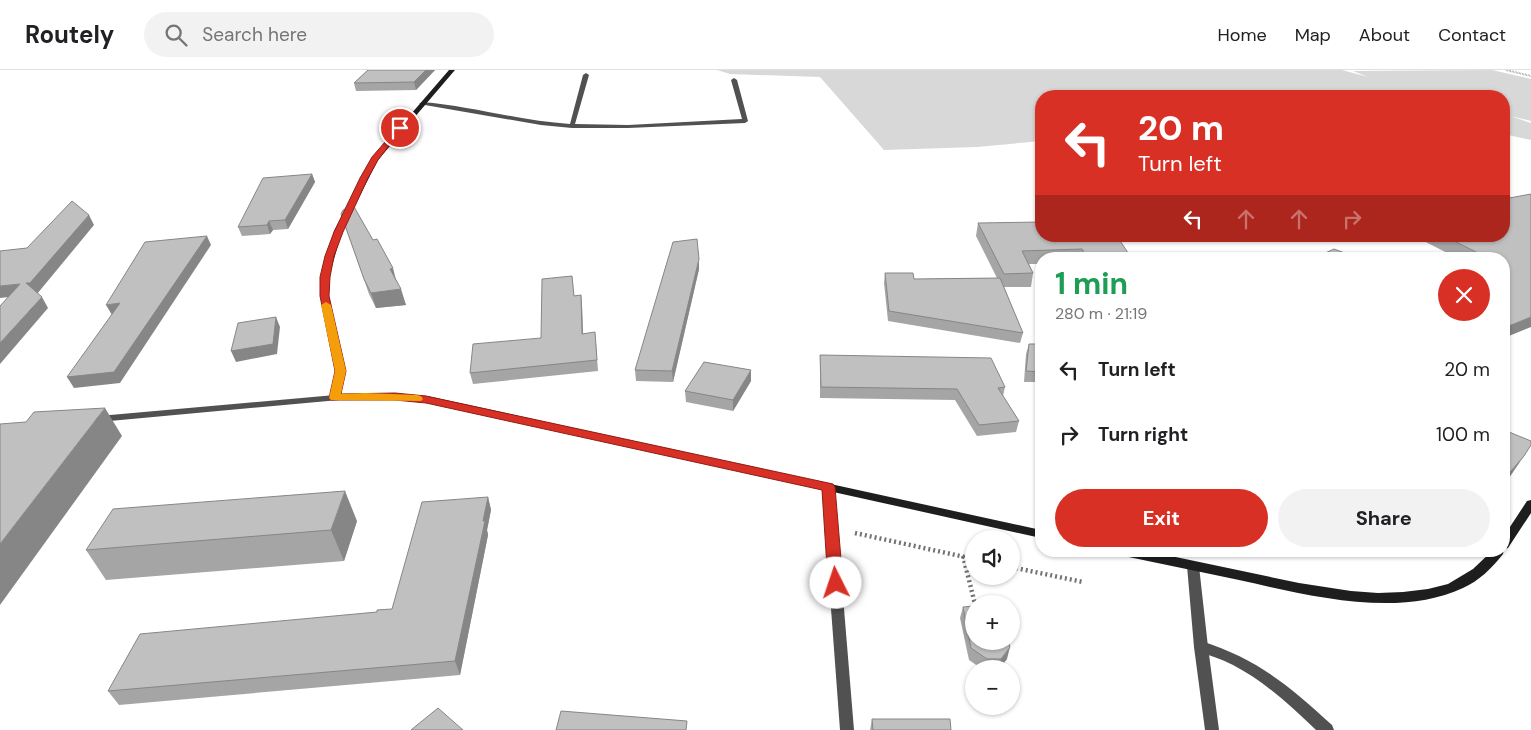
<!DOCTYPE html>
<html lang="en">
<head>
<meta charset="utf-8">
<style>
	:root { --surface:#fff; --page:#f2f2f2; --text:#202124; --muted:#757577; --line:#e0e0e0; --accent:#d93025 }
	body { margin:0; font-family:"DM Sans",sans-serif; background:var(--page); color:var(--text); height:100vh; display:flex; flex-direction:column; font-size:19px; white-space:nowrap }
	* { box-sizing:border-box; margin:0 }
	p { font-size:16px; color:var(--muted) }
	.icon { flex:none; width:28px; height:28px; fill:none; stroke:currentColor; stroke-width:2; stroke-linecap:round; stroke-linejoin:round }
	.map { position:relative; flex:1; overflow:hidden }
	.side { position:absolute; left:1035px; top:182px; width:475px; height:305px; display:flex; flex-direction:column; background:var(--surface); border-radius:20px; box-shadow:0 1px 4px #0004 }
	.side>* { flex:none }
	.hud { position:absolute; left:1035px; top:20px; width:475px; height:152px; border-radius:20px; box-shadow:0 1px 4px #0004; background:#d93025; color:#fff; overflow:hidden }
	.buttons { position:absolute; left:965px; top:460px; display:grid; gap:10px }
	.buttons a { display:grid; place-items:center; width:55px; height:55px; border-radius:50%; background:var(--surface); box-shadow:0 1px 4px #0004; font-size:25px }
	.pin { position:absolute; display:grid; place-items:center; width:42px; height:42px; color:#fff; margin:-21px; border:2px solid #fff; border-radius:50%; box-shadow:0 1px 5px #0007 }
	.me { position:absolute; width:55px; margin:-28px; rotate:356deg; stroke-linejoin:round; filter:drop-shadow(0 0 4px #0008) }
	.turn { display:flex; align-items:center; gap:18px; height:105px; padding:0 20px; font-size:22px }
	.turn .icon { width:65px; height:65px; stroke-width:2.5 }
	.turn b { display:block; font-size:35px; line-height:42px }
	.lanes { display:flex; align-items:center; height:48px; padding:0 20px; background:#0003; justify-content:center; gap:25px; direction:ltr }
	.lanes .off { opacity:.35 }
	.round { display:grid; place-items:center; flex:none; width:52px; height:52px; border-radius:26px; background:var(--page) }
	.headline { display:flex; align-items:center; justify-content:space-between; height:85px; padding:0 20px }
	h1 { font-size:30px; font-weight:700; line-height:38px; color:#1e9e55 }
	.cta { display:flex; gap:10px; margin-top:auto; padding:10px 20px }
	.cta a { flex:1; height:58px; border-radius:30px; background:var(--accent); color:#fff; font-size:20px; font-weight:700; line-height:58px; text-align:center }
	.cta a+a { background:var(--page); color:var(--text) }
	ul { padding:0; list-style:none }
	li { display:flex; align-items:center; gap:15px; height:65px; padding:0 20px }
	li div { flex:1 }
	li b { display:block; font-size:19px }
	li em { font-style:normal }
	header { display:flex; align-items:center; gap:30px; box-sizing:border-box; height:70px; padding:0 25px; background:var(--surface); border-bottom:1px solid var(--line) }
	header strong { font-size:24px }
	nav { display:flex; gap:28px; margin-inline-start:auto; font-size:18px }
	.search { width:350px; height:45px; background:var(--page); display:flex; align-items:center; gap:12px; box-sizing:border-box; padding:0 18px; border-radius:28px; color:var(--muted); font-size:19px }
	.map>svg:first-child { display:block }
	.green { fill:#d8d8d8 }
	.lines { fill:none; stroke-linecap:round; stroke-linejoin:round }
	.path-far1 { stroke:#737373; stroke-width:2; stroke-dasharray:0.5 1; stroke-linecap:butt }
	.path { stroke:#737373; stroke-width:4.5; stroke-dasharray:2 3; stroke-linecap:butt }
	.minor { fill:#515151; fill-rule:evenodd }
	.tertiary { fill:#515151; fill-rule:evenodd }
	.secondary { fill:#1e1e1e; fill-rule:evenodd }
	.wall { fill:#a5a5a5 }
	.shaded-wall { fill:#868686 }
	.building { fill:#c0c0c0; stroke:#868686 }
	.route { fill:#d93025; stroke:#8d1f18 }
	.slow { fill:#f59e0b }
</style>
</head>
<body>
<header>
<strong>Routely</strong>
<div class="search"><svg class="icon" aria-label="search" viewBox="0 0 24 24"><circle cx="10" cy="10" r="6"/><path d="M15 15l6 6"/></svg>Search here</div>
<nav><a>Home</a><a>Map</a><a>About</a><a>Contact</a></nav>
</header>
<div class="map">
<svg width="1531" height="660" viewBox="0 0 1531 660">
	<rect width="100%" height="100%" fill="#fff"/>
	<polygon class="green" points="717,0 1342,0 1368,7 1353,1 1492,0 1531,9 1531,51 1510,46 1531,53 1531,70 1504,64 1504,26 1041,26 1041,71 977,77 884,80 820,7 730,4"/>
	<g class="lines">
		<polyline class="path-far1" points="1506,0 1531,6"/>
		<g class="path">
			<polyline points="855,463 974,489"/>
			<polyline points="963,486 975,534"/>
			<polyline points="1011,497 1083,512"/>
		</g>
		<g class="minor">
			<path d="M586,3L589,5L575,54L628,55L742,49L731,10L734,8L737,10L748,51L745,53L628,58H572L541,55L419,34L422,32C472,36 520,51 570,54L583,5Z"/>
			<polygon points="828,413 832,414 834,417 854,660 840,660 822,417 824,414"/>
			<path d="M1201,571C1258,589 1289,616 1332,655L1334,660H1316C1291,636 1264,611 1233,595C1221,589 1209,585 1196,581L1194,577L1196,573Z"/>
		</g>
		<g class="tertiary">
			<polygon points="335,325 340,328 339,330 99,352 94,349 99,346"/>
			<polygon points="1193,491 1197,493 1199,496 1208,577 1219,660 1205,660 1194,577 1187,496 1189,493"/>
		</g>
		<g class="secondary">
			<polygon points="449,0 455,0 378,90 342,161 329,207 329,226 345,301 341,325 395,324 427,326 1041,460 1041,468 427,332 395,330 331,330 330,328 335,301 321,226 321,207 334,161 373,88"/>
			<path d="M1531,430V443L1508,478L1504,479L1503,484C1492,498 1479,511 1463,518C1397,549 1307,525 1239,510C1201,502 1162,494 1124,486L1120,484L1118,481H1147L1299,513L1351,521L1378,523L1403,522L1428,519L1448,514L1473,499L1492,481H1504V466L1527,431Z"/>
		</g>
	</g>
	<g class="wall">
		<polygon points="368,0 435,0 416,20 356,21 354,13"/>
		<polygon points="312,104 315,112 288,159 273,160 270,164 242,166 238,157"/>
		<polygon points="341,144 396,210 406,235 376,238 369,224"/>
		<polygon points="978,153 1132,189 1041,189 1041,194 1029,194 1033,203 1031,217 1004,217 1023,263 1020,273 888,251 884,213 885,203 914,209 997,208 976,166"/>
		<polygon points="1414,166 1504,166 1504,189 1459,189"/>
		<polygon points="699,189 699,199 673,312 636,311 635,300"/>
		<polygon points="572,206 574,226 581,225 582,235 583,264 596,273 598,301 473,314 470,303 541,268"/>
		<polygon points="1029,274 1041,274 1041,312 1024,312 1026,284"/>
		<polygon points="820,285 1005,317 1003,326 1019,351 1016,362 977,366 955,330 820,328"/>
		<polygon points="751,311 733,341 686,332 685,321"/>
		<polygon points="488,427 491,440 487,460 488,465 460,605 119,635 108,621 392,539"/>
		<polygon points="357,451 344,491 106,510 86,480"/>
		<polygon points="963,537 1007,589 999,599 982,599 969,590 960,548"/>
		<polygon points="872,649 951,660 870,660"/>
	</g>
	<g class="shaded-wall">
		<polygon points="426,0 435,0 416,20 414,12"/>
		<polygon points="312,104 315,112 288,159 285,150"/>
		<polygon points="89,145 94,155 37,224 26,213"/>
		<polygon points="269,151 273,160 270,164 267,155"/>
		<polygon points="207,166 211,175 120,313 74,318 67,307"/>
		<polygon points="699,189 699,199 673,312 672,301"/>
		<polygon points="393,198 397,214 390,199"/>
		<polygon points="20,214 27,225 0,228 0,216"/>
		<polygon points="401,219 406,235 376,238 371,223"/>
		<polygon points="581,225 582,235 583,274 582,264"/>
		<polygon points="42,227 48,238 0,294 0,273"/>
		<polygon points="120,233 126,244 112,245 106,235"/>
		<polygon points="276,247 280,257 277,284 236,292 231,281"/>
		<polygon points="1531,247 1531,257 1504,268 1504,258"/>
		<polygon points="751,300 751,311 733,341 733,330"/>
		<polygon points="105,338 122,366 0,535 0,474"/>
		<polygon points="1524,386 1509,408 1504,414 1504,409"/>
		<polygon points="345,421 357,451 344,491 331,460"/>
		<polygon points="488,427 491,440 487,460 488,465 460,605 455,591"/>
		<polygon points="1010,577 1007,589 999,599 1001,589"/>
	</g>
	<g class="building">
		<polygon points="368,0 426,0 414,12 354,13"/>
		<polygon points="312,104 285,150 269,151 267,155 238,157 263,108"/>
		<polygon points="1531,124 1531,247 1504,258 1504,189 1465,189 1480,184 1444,166 1504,166 1504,129"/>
		<polygon points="72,131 89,145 30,213 26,213 42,227 0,273 0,236 20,214 0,216 0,181 27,178"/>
		<polygon points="353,135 373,170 377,169 393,198 390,199 401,219 371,223 364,209 341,144 343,140"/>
		<polygon points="1041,152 1041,166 1117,166 1132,189 1088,189 1082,179 1022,181 1033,203 1004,204 978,153"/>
		<polygon points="207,166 114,302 67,307 120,233 106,235 145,172"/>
		<polygon points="697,169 699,189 672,301 635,300 673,172"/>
		<polygon points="1334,179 1361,189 1312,189"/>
		<polygon points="885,203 913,203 914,209 1000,208 1023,263 889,241"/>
		<polygon points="572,206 574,226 581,225 582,264 595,262 597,290 470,303 473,274 541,268 542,209"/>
		<polygon points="276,247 273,274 231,281 238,253"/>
		<polygon points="1029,274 1041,274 1041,302 1026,301"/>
		<polygon points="820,285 991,288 1005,317 998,318 1019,351 979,355 957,319 821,317"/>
		<polygon points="704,292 751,300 733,330 685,321"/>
		<polygon points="105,338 0,474 0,354 26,352 34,342"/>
		<polygon points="1504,360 1531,371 1531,375 1524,386 1504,409"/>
		<polygon points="345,421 331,460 86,480 113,439"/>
		<polygon points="488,427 483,451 485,451 455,591 108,621 140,564 377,542 377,540 392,539 422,432"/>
		<polygon points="974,536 974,571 1008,571 1010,577 1001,589 987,589 971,578 963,537"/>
		<polygon points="438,638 463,660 411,660"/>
		<polygon points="561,641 687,651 686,660 556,660"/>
		<polygon points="872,649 950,649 951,660 873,660"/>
	</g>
	<polygon class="route" points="398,57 403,58 378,90 368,108 343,162 334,186 330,207 329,226 346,301 341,324 395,323 426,326 833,414 835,417 843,513 841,517 836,518 830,517 828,513 822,420 426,333 395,330 331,330 329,328 335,301 320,226 320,207 325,186 334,162 360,108 372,87"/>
	<polygon class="slow" points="326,232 331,235 346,301 341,324 365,323 417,325 421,326 423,329 421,331 331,330 329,328 335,301 321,235"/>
</svg>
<div class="buttons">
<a><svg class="icon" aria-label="sound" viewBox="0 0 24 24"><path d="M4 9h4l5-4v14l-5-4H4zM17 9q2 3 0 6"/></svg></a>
<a>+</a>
<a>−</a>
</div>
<div class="pin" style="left:400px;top:58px;background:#d93025"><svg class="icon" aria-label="arrive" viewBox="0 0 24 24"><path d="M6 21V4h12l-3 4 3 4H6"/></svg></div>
<svg class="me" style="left:836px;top:513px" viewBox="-20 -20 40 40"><circle r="19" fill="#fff"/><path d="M0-13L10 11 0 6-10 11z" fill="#d93025"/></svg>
<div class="hud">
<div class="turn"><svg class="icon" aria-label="left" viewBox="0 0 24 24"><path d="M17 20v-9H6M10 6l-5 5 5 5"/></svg><div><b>20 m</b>Turn left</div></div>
<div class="lanes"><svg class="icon" aria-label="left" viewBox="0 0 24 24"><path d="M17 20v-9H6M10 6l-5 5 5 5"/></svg><svg class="icon off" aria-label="ahead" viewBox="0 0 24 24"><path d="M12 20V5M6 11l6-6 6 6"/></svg><svg class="icon off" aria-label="ahead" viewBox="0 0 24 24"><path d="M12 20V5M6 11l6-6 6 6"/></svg><svg class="icon off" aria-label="right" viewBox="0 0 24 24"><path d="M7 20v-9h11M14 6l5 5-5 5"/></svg></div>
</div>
<section class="side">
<div class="headline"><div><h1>1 min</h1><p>280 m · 21:19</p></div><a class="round" style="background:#d93025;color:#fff"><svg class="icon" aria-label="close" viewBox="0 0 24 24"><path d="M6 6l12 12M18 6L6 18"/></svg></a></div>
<ul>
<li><svg class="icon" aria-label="left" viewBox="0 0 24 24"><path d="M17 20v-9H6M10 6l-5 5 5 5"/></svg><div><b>Turn left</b></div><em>20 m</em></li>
<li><svg class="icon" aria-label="right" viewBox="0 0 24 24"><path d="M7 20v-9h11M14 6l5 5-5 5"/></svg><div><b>Turn right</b></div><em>100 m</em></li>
</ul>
<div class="cta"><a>Exit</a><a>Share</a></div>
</section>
</div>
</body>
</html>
